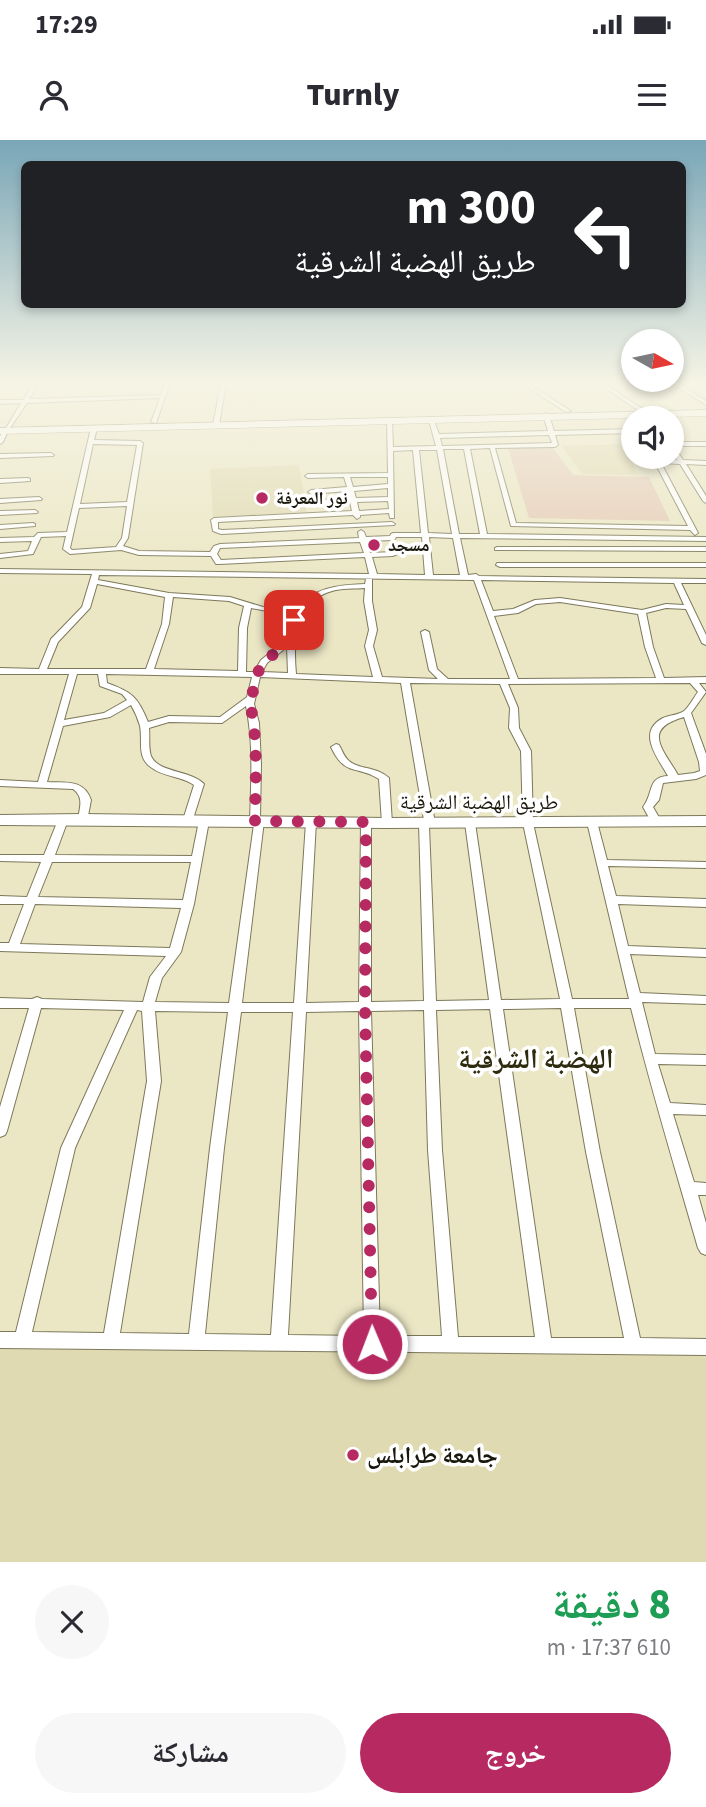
<!DOCTYPE html>
<html lang="ar">
<head>
<meta charset="utf-8">
<style>
	:root { --surface:#fff; --page:#f7f7f7; --text:#2b2b33; --muted:#7c7c81; --accent:#b62961 }
	body { margin:0; font-family:"Source Sans 3","Noto Naskh Arabic",sans-serif; background:var(--page); color:var(--text); direction:rtl; height:100vh; display:flex; flex-direction:column; font-size:26px; white-space:nowrap }
	* { box-sizing:border-box; margin:0 }
	p { font-size:23px; color:var(--muted) }
	.icon { flex:none; width:38px; height:38px; fill:none; stroke:currentColor; stroke-width:2; stroke-linecap:round; stroke-linejoin:round }
	.map { position:relative; height:1422px; overflow:hidden; direction:ltr }
	.details { display:flex; flex-direction:column; background:var(--surface); flex:1 }
	.details>* { flex:none }
	.banner { position:absolute; left:21px; top:21px; width:665px; height:147px; border-radius:10px; box-shadow:0 4px 10px #0003; direction:rtl; background:#202124; color:#fff; overflow:hidden }
	.needle { width:46px; rotate:99deg }
	.controls { position:absolute; left:621px; top:189px; display:grid; gap:14px }
	.controls a { display:grid; place-items:center; width:63px; height:63px; border-radius:50%; background:var(--surface); box-shadow:0 4px 10px #0003; font-size:35px }
	.pin { position:absolute; display:grid; place-items:center; width:60px; height:60px; color:#fff; margin:-30px; border-radius:14px; box-shadow:0 4px 10px #0006 }
	.me { position:absolute; width:77px; margin:-38px; rotate:359deg; stroke-linejoin:round; filter:drop-shadow(0 0 5px #0008) }
	.turn { display:flex; align-items:center; gap:24px; height:147px; padding:0 35px; font-size:32px }
	.turn .icon { width:91px; height:91px; stroke-width:2.5 }
	.turn b { display:block; font-size:49px; line-height:60px }
	.round { display:grid; place-items:center; flex:none; width:74px; height:74px; border-radius:37px; background:var(--page) }
	.head { display:flex; align-items:center; justify-content:space-between; height:119px; padding:0 35px }
	h1 { font-size:42px; font-weight:800; line-height:52px; color:#1e9e55 }
	.button { display:flex; gap:14px; margin-top:auto; padding:14px 35px }
	.button a { flex:1; height:80px; border-radius:42px; background:var(--accent); color:#fff; font-size:28px; font-weight:800; line-height:80px; text-align:center }
	.button a+a { background:var(--page); color:var(--text) }
	.status { display:flex; justify-content:space-between; align-items:center; height:49px; padding:0 35px; background:var(--surface); direction:ltr }
	.status svg { height:19px; fill:currentColor }
	header { display:flex; justify-content:space-between; align-items:center; height:91px; padding:0 35px; background:var(--surface); font-size:32px; font-weight:800 }
	.map>svg:first-child { display:block }
	.built { fill:#e0dab2 }
	.green { fill:#e5cbb6 }
	.lines { fill:none; stroke-linecap:round; stroke-linejoin:round }
	.minor-casing { stroke:#7c785a; stroke-width:2 }
	.primary-casing { stroke:#7c785a; stroke-width:2 }
	.trunk-casing { stroke:#7c785a; stroke-width:1 }
	.minor { fill:#fff; fill-rule:evenodd }
	.primary { fill:#fff; fill-rule:evenodd }
	.trunk { fill:#fff; fill-rule:evenodd }
	.route { stroke:#b62961; stroke-width:12; stroke-dasharray:0 21.6 }
	.poi-dot { fill:#b62961; stroke:#fff; stroke-width:2.5 }
	.labels { text-anchor:middle; stroke-width:7; stroke-linejoin:round; paint-order:stroke }
	.far-poi-label { font-size:18px; font-weight:bold; fill:#1a180c; stroke:#fff; text-anchor:start }
	.street-label { font-size:21px; fill:#1a180c; stroke:#fff }
	.near-poi-label { font-size:24px; font-weight:bold; fill:#1a180c; stroke:#fff; text-anchor:start }
	.near-neighbourhood-label { font-size:28px; font-weight:bold; fill:#2f2b0f; stroke:#fff }
</style>
</head>
<body>
<div class="status"><b>17:29</b><svg viewBox="0 0 49 12"><path d="M0 12V9h3v3zM5 12V6h3v6zM10 12V3h3v9zM15 12V0h3v12zM26 1h20v11H26zM47 4h2v5h-2z"/></svg></div>
<header><svg class="icon" aria-label="menu" viewBox="0 0 24 24"><path d="M4 6h16M4 12h16M4 18h16"/></svg>Turnly<svg class="icon" aria-label="person" viewBox="0 0 24 24"><circle cx="12" cy="8" r="4"/><path d="M4 21q1-7 8-7t8 7"/></svg></header>
<div class="map">
<svg width="706" height="1422" viewBox="0 0 706 1422">
	<rect width="100%" height="100%" fill="#ebe7c5"/>
	<g class="built">
		<polygon points="633,304 634,317 672,317 672,312 677,319 630,318 637,335 583,334 561,306"/>
		<polygon points="299,325 307,372 213,377 210,329"/>
		<polygon points="0,1200 706,1207 706,1422 0,1422"/>
	</g>
	<polygon class="green" points="552,307 573,335 649,337 670,381 529,378 508,308"/>
	<g class="lines">
		<defs>
			<g id="minor">
				<polygon points="34,243 39,243 29,259 161,255 165,243 170,243 156,283 151,282 160,258 27,263 10,288 6,288 21,263 0,264 0,260 23,260"/>
				<polygon points="221,243 226,243 219,285 216,287 213,285"/>
				<polygon points="521,243 527,243 571,271 566,272"/>
				<polygon points="598,243 604,243 644,270 639,271"/>
				<polygon points="672,243 678,243 706,261 706,265"/>
				<path d="M546,273L549,275L554,291L634,289V293L555,295L558,305L555,307L495,308L516,383L688,386L654,321L657,319L677,320L672,312V302H706V306H674L683,320L706,321V325L686,324L706,356V363L703,361L680,324L661,323L698,393L695,395L690,390L511,386L490,308L470,309L487,394L706,397V401L460,398L468,435L476,434L479,436L706,439V443H681L706,495V505L702,503L686,469L666,468L646,473L653,507L664,538L706,537V543H699L706,552L691,573L706,614V635L696,639L663,643L659,660L653,667L661,681L660,683H652L643,667C654,653 647,637 668,636C658,618 636,592 663,578C669,575 679,575 684,571C689,567 694,557 698,552L690,543L508,544L518,568L519,588L531,611L533,683L572,859H629L587,682L588,680H596L597,682L607,720L706,722V728L608,726L616,756L706,759V767L618,764L628,806L706,809V817L630,814L640,853L706,856V864L642,862L655,914L706,915V925L658,924L670,963L706,965V975L673,974L694,1042L706,1043V1055H698L706,1083V1115L701,1113L698,1108C675,1028 651,949 631,868H574L600,1012L640,1198L706,1199V1215L0,1208V1192H16L61,1008L124,870L41,868L7,991L5,995L0,997V967L29,868H0V858L32,859L37,857L42,859L143,862L150,837L166,816L0,811V803H9L24,764H0V756L27,757L41,722L0,721V715H44L58,680L63,677L68,680L55,715L192,716L199,681L200,679H208L209,681L194,764L181,812L162,838L155,862L229,863L254,684L250,681C251,643 254,604 246,566L222,583L169,582L149,588C150,597 148,607 151,616C158,633 191,630 204,644L192,682H184L183,680L194,645C181,636 164,637 152,628C136,618 143,601 140,586C138,579 135,572 131,565L110,577L63,586L47,642C66,643 84,639 91,660L87,681L83,682L78,679C80,667 84,657 73,649L0,646V640L38,642L69,534H0V528L39,529L51,499L82,467L92,434L0,433V429L369,434L365,417L219,424H216L211,416L139,415L121,410L70,414L63,409L66,396L41,397L33,414L0,418V414L28,411L32,401L0,402V398L34,397L38,393L67,392L91,288L94,286L97,288L94,300L140,301L143,303L128,398L123,406L139,411L210,412L214,406L220,404L359,398L358,392L361,390L364,392L366,397L390,396L391,394L393,393H421L413,310L393,311L394,378H390L389,373L360,375V377L357,379L353,375L218,382V389L222,390L392,382L395,384L394,385L221,394L213,391L211,380L214,378L352,371L350,362L311,364L308,362L311,360L349,359L348,351L311,354L308,352L311,350L347,347L344,337L308,338L305,336L308,334L388,333L387,279L392,280L393,307L436,306L428,277L433,278L439,294L548,291L543,275ZM549,295L552,303L442,306L440,298ZM93,304L137,305L127,362L80,364ZM443,309H464L480,394H459ZM419,310H437L452,394L428,393ZM350,337H388V344L353,347ZM388,348V357L356,358L354,351ZM388,361L389,369L359,371L357,362ZM127,366L122,398L116,407L72,410L70,408L79,368ZM396,397H422L425,435L377,434L372,417L393,416L397,414L393,412L370,413L367,401L393,400L395,399ZM429,397L453,398L460,435H433ZM360,402L364,413L221,420L217,414L220,408ZM99,435L474,440L510,539H448L437,529L429,492L425,490L421,492L429,530L438,539L382,537L373,506L377,490L372,461V439H366L365,444C338,445 312,447 296,471L263,467L230,457L169,453L98,440ZM481,440L674,443L684,465L666,464L642,470L560,458L535,460L513,469L493,471ZM97,444L165,457L162,484L146,529H47L58,502L90,468ZM365,448L364,461L369,490L365,506L373,537L296,534C293,501 294,462 332,451C342,448 354,449 365,448ZM173,457L229,461L244,466L239,488L238,531L154,529L169,484ZM560,462L638,474L645,507L656,538L518,539L494,476L518,473L536,464ZM251,468L293,476L287,499L261,520L254,532H246L247,488ZM287,507L288,533L262,532L267,523ZM77,534H98L100,546L122,554L127,560L104,573L64,580ZM106,534L252,537L247,557L220,577L169,576L148,582C138,557 132,552 107,543ZM260,537L401,543L424,680L419,683L424,861L371,862V682L366,679L361,682L359,862L306,863L316,682L311,679L306,682L294,863H242L264,681L260,678L261,624L259,583L254,564ZM410,543L500,544L510,568L509,588L521,611L523,683L560,859L501,860L475,683L470,680L465,683L489,860L436,861L429,686L435,683ZM684,577L699,622L700,631L694,633L678,635C662,608 642,589 684,577ZM52,722H191L183,760L38,757ZM35,764L181,768L170,808L20,804ZM561,868L586,1012L624,1198H551L503,869ZM490,869L535,1197H458L442,1010L436,870ZM137,870L142,871L147,941L104,1193L32,1192L75,1008ZM424,870L428,1010L442,1196H380L371,871ZM155,871L228,872L210,1008L189,1194L120,1193L161,941ZM359,871L364,1196L288,1195L306,872ZM241,872H293L271,1195L205,1194L224,1008Z"/>
				<polygon points="5,289 8,291 3,302 0,304 0,296"/>
				<polygon points="51,313 54,315 53,316 0,318 0,314"/>
				<polygon points="28,338 30,339 30,341 0,343 0,339"/>
				<polygon points="39,357 42,359 41,360 0,363 0,359"/>
				<polygon points="35,370 38,372 37,373 0,375 0,371"/>
				<polygon points="33,383 35,384 35,386 0,389 0,385"/>
				<polygon points="497,407 706,407 706,411 495,410 495,408"/>
				<polygon points="497,423 706,423 706,427 500,427 496,425"/>
				<path d="M336,604L339,605C342,610 344,617 349,621C360,630 376,626 389,638L392,683L391,685H383L382,683L379,639C357,625 345,637 331,607Z"/>
			</g>
			<polygon id="primary" points="83,674 387,678 706,676 706,686 387,688 0,685 0,675"/>
			<polygon id="trunk" points="706,270 706,276 0,294 0,288"/>
		</defs>
		<use href="#minor" class="minor-casing"/>
		<use href="#primary" class="primary-casing"/>
		<use href="#trunk" class="trunk-casing"/>
		<use href="#minor" class="minor"/>
		<use href="#primary" class="primary"/>
		<use href="#trunk" class="trunk"/>
	</g>
	<linearGradient id="sky" x2="0" y2="1"><stop stop-color="#79a6b7"/><stop offset="0.55" stop-color="#f6f4e5"/><stop offset="1" stop-color="#f6f4e5" stop-opacity="0"/></linearGradient>
	<rect width="706" height="442" fill="url(#sky)"/>
	<g class="lines">
		<polyline class="route" points="294,480 289,501 264,522 257,534 250,564 254,583 256,624 255,681 366,682 365,867 372,1204"/>
	</g>
	<g class="poi-dot">
		<circle cx="262" cy="358" r="7"/>
		<circle cx="374" cy="405" r="7"/>
		<circle cx="353" cy="1315" r="7"/>
	</g>
	<g class="labels">
		<g class="far-poi-label">
			<text x="276" y="364">نور المعرفة</text>
			<text x="388" y="411">مسجد</text>
		</g>
		<g class="street-label">
			<text x="479" y="669">طريق الهضبة الشرقية</text>
		</g>
		<g class="near-poi-label">
			<text x="367" y="1323">جامعة طرابلس</text>
		</g>
		<g class="near-neighbourhood-label">
			<text x="536" y="928">الهضبة الشرقية</text>
		</g>
	</g>
</svg>
<div class="controls">
<a><svg class="needle" viewBox="-14 -14 28 28"><path d="M0-13l5 13h-10z" fill="#e53935"/><path d="M0 13l5-13h-10z" fill="#7c7c81"/></svg></a>
<a><svg class="icon" aria-label="sound" viewBox="0 0 24 24"><path d="M4 9h4l5-4v14l-5-4H4zM17 9q2 3 0 6"/></svg></a>
</div>
<div class="pin" style="left:294px;top:480px;background:#d93025"><svg class="icon" aria-label="arrive" viewBox="0 0 24 24"><path d="M6 21V4h12l-3 4 3 4H6"/></svg></div>
<svg class="me" style="left:372px;top:1204px" viewBox="-20 -20 40 40"><circle r="17" fill="#b62961" stroke="#fff" stroke-width="3"/><path d="M0-11L8 9 0 5-8 9z" fill="#fff"/></svg>
<div class="banner">
<div class="turn"><svg class="icon" aria-label="left" viewBox="0 0 24 24"><path d="M17 20v-9H6M10 6l-5 5 5 5"/></svg><div><b>300 m</b>طريق الهضبة الشرقية</div></div>
</div>
</div>
<section class="details">
<div class="head"><div><h1>8 دقيقة</h1><p>610 m · 17:37</p></div><a class="round"><svg class="icon" aria-label="close" viewBox="0 0 24 24"><path d="M6 6l12 12M18 6L6 18"/></svg></a></div>
<div class="button"><a>خروج</a><a>مشاركة</a></div>
</section>
</body>
</html>
